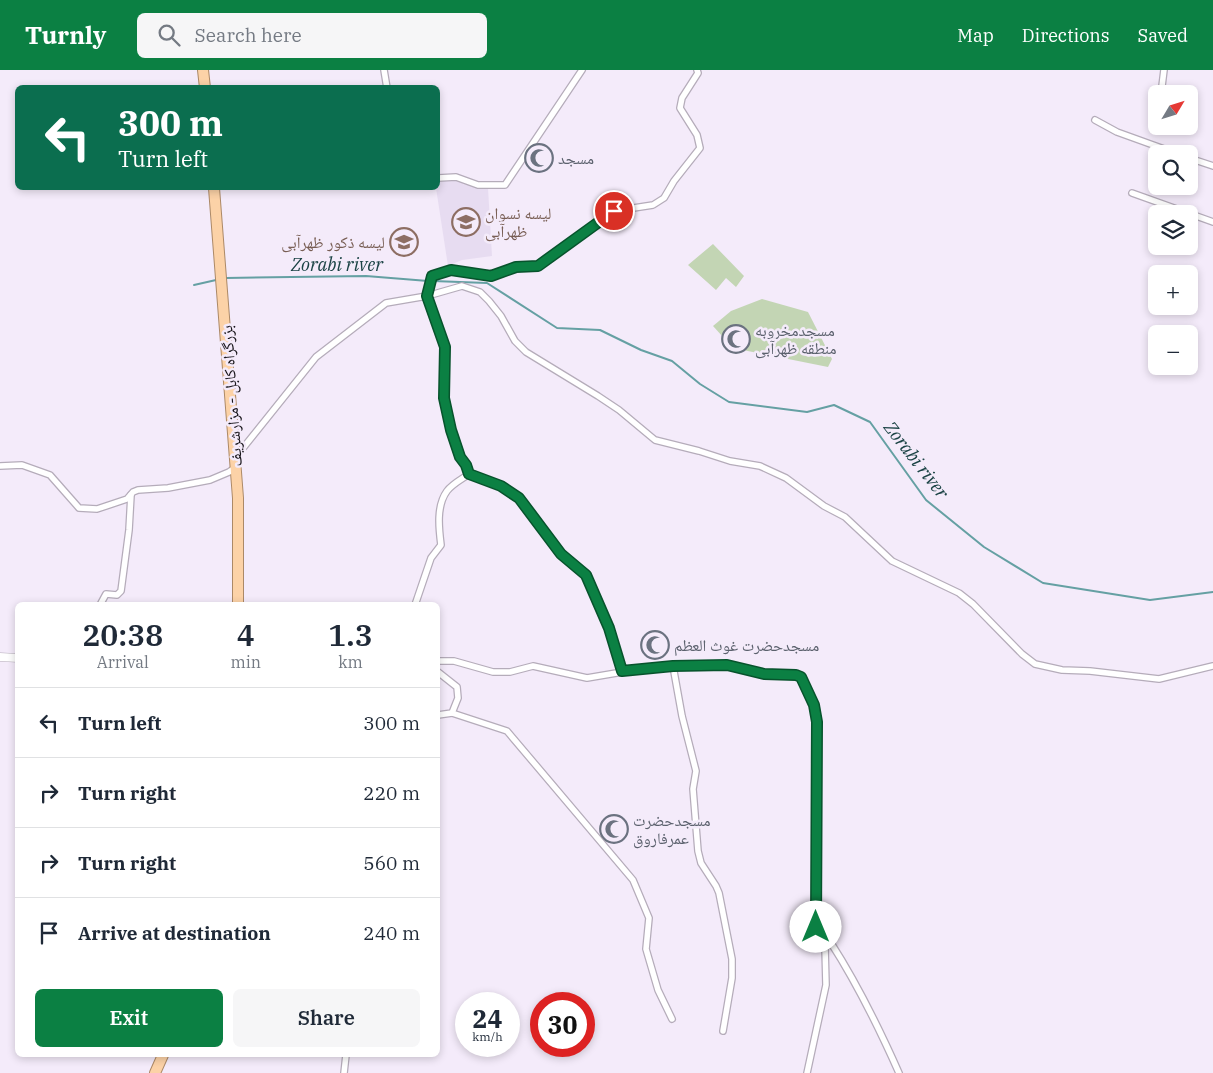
<!DOCTYPE html>
<html lang="en">
<head>
<meta charset="utf-8">
<style>
	:root { --surface:#fff; --page:#f6f6f7; --text:#1f2937; --muted:#747a83; --line:#e0e1e3; --accent:#0b8043 }
	body { margin:0; font-family:"IBM Plex Serif","Noto Naskh Arabic",serif; background:var(--page); color:var(--text); height:100vh; display:flex; flex-direction:column; font-size:19px; white-space:nowrap }
	* { box-sizing:border-box; margin:0 }
	p { font-size:16px; color:var(--muted) }
	.icon { flex:none; width:28px; height:28px; fill:none; stroke:currentColor; stroke-width:2; stroke-linecap:round; stroke-linejoin:round }
	.map { position:relative; flex:1; overflow:hidden }
	.panel { position:absolute; left:15px; top:532px; width:425px; height:455px; display:flex; flex-direction:column; background:var(--surface); border-radius:8px; box-shadow:0 2px 8px #0003 }
	.panel>* { flex:none }
	.guide { position:absolute; left:15px; top:15px; width:425px; height:105px; border-radius:8px; box-shadow:0 2px 8px #0003; background:#0b6e4f; color:#fff; overflow:hidden }
	.needle { width:32px; rotate:52deg }
	.controls { position:absolute; left:1148px; top:15px; display:grid; gap:10px }
	.controls a { display:grid; place-items:center; width:50px; height:50px; border-radius:8px; background:var(--surface); box-shadow:0 2px 8px #0003; font-size:25px }
	.speed { position:absolute; left:455px; top:922px; display:flex; gap:10px; font-size:25px; font-weight:700; text-align:center }
	.speed>* { display:grid; place-content:center; width:65px; height:65px; border-radius:50%; background:var(--surface); box-shadow:0 2px 8px #0003; line-height:1 }
	.speed small { font-size:12px; font-weight:400 }
	.speed .limit { border:8px solid #d22; background:#fff; color:#111 }
	.pin { position:absolute; display:grid; place-items:center; width:42px; height:42px; color:#fff; margin:-21px; border:2px solid #fff; border-radius:50%; box-shadow:0 1px 5px #0007 }
	.me { position:absolute; width:55px; margin:-28px; rotate:0deg; stroke-linejoin:round; filter:drop-shadow(0 0 4px #0008) }
	.turn { display:flex; align-items:center; gap:18px; height:105px; padding:0 20px; font-size:22px }
	.turn .icon { width:65px; height:65px; stroke-width:2.5 }
	.turn b { display:block; font-size:35px; line-height:42px }
	.eta { display:flex; justify-content:space-evenly; align-items:center; height:85px; text-align:center }
	.eta b { font-size:30px; font-weight:600; line-height:35px }
	.primary-button { display:flex; gap:10px; margin-top:auto; padding:10px 20px }
	.primary-button a { flex:1; height:58px; border-radius:8px; background:var(--accent); color:#fff; font-size:20px; font-weight:600; line-height:58px; text-align:center }
	.primary-button a+a { background:var(--page); color:var(--text) }
	ul { padding:0; list-style:none }
	li { display:flex; align-items:center; gap:15px; height:70px; padding:0 20px; border-top:1px solid var(--line) }
	li div { flex:1 }
	li b { display:block; font-size:19px }
	li em { font-style:normal }
	header { display:flex; align-items:center; gap:30px; box-sizing:border-box; height:70px; padding:0 25px; background:var(--accent); color:#fff }
	header strong { font-size:24px }
	nav { display:flex; gap:28px; margin-inline-start:auto; font-size:18px }
	.search { width:350px; height:45px; background:var(--page); display:flex; align-items:center; gap:12px; box-sizing:border-box; padding:0 18px; border-radius:8px; color:var(--muted); font-size:19px }
	.map>svg:first-child { display:block }
	.education { fill:#e7dcf1 }
	.green { fill:#c3d5b4 }
	.lines { fill:none; stroke-linecap:round; stroke-linejoin:round }
	.stream { stroke:#65a0a3; stroke-width:2 }
	.minor-casing { stroke:#b5acba; stroke-width:8 }
	.tertiary-casing { stroke:#b5acba; stroke-width:9 }
	.trunk-casing { stroke:#ac8967; stroke-width:12 }
	.minor { stroke:#fff; stroke-width:5.5 }
	.tertiary { stroke:#fff; stroke-width:8 }
	.trunk { stroke:#fcd2a7; stroke-width:10 }
	.route-casing { stroke:#07532c; stroke-width:12 }
	.route { stroke:#0b8043; stroke-width:9 }
	.labels { text-anchor:middle; stroke-width:5; stroke-linejoin:round; paint-order:stroke }
	.worship-label { font-size:16px; fill:#5b616d; stroke:#f4ebfa; text-anchor:start }
	.education-label { font-size:16px; fill:#785e54; stroke:#f4ebfa; text-anchor:start }
	.street-label { font-size:16px; fill:#18151a; stroke:#f4ebfa }
	.water-label { font-size:18px; font-style:italic; fill:#1b4345; stroke:#f4ebfa }
</style>
</head>
<body>
<header>
<strong>Turnly</strong>
<div class="search"><svg class="icon" aria-label="search" viewBox="0 0 24 24"><circle cx="10" cy="10" r="6"/><path d="M15 15l6 6"/></svg>Search here</div>
<nav><a>Map</a><a>Directions</a><a>Saved</a></nav>
</header>
<div class="map">
<svg width="1213" height="1003" viewBox="0 0 1213 1003">
	<rect width="100%" height="100%" fill="#f4ebfa"/>
	<polygon class="education" points="463,107 463,114 488,118 492,186 462,190 448,196 436,118 438,118 438,108"/>
	<g class="green">
		<polygon points="713,174 744,206 736,217 726,208 716,220 688,195"/>
		<polygon points="762,229 808,242 832,289 828,297 733,278 713,256 731,241"/>
	</g>
	<g class="lines">
		<g class="stream">
			<polyline points="226,208 366,206 428,211"/>
			<polyline points="433,211 487,213 557,258 600,260 641,280 672,291 700,314 729,332 807,342 834,335 870,352 926,430 984,477 1043,513 1150,530 1213,522"/>
			<polyline points="194,215 216,210"/>
		</g>
		<defs>
			<g id="minor">
				<polyline points="384,0 387,18"/>
				<polyline points="1162,16 1164,0"/>
				<polyline points="1095,50 1117,62 1178,84"/>
				<polyline points="1189,88 1213,96"/>
				<polyline points="438,108 456,107 478,115 505,115 582,0"/>
				<polyline points="1132,123 1213,152"/>
				<polyline points="235,388 316,287 386,233 427,226 462,216 480,222 489,231 501,246 515,271 526,282 598,326 619,340 655,370 699,381 730,391 760,396 786,408 824,436 845,447 892,491 959,523 973,534 1022,584 1035,594 1062,600 1090,601 1159,609 1213,596"/>
				<polyline points="0,396 22,395 50,405 79,438 97,439 127,429 133,422 138,420 168,418 210,410 229,402 236,397"/>
				<polyline points="469,404 501,416 519,428 561,484 586,505 609,558 621,601"/>
				<polyline points="100,535 106,524 117,525 121,521 129,460 131,425"/>
				<path d="M415,535L431,488L441,475C439,459 436,436 447,421C452,414 462,409 469,404L466,395L460,387L451,360L444,328L445,277L427,226L432,206L451,200L491,206L516,197L539,196L614,141L653,135L664,128L674,111L700,78L697,65L680,38L682,28L698,3L697,0"/>
				<polyline points="438,591 454,591 493,602 510,602 533,596 587,608 646,598 727,595 764,604 796,605 801,607 814,635 817,653 816,857 825,877 826,915 807,1003"/>
				<polyline points="673,596 682,646 696,701 693,719 698,781 701,793 716,816 719,823 732,889 732,908 723,961"/>
				<polyline points="438,602 457,617 458,628 452,643 438,645"/>
				<polyline points="452,643 507,661 633,810 649,848 646,879 658,920 672,949"/>
				<path d="M825,877L831,873C858,915 879,958 899,1003"/>
				<polyline points="344,1003 346,985"/>
			</g>
			<polyline id="tertiary" points="0,587 18,588"/>
			<g id="trunk">
				<polyline points="203,0 205,18"/>
				<polyline points="214,118 238,428 238,535"/>
				<polyline points="155,1003 163,985"/>
			</g>
		</defs>
		<use href="#minor" class="minor-casing"/>
		<use href="#tertiary" class="tertiary-casing"/>
		<use href="#trunk" class="trunk-casing"/>
		<use href="#minor" class="minor"/>
		<use href="#tertiary" class="tertiary"/>
		<use href="#trunk" class="trunk"/>
	</g>
	<g class="lines">
		<defs>
			<polyline id="route" points="614,141 538,196 516,197 491,206 451,200 432,206 427,226 445,277 444,328 451,360 460,387 466,395 469,404 501,416 519,428 561,484 586,505 609,558 622,601 673,596 727,595 764,604 796,605 801,607 814,635 817,652 816,857"/>
		</defs>
		<use href="#route" class="route-casing"/>
		<use href="#route" class="route"/>
	</g>
	<defs>
		<symbol id="mosque-ring" viewBox="-11 -11 22 22"><circle r="9.5" fill="#f4ebfa" stroke="#6b7280" stroke-width="1.5"/><path d="M3.5-4.9A6 6 0 1 0 3.5 4.9A5 5 0 1 1 3.5-4.9Z" fill="#6b7280"/></symbol>
		<symbol id="school-ring" viewBox="-11 -11 22 22"><circle r="9.5" fill="#f4ebfa" stroke="#8d6e63" stroke-width="1.5"/><path d="M0-5L7-2L0 1L-7-2ZM-4 1L0 2.5L4 1V4Q0 6-4 4Z" fill="#8d6e63"/></symbol>
	</defs>
	<g fill-rule="evenodd">
		<use href="#mosque-ring" x="523" y="72" width="32" height="32"/>
		<use href="#school-ring" x="450" y="136" width="32" height="32"/>
		<use href="#school-ring" x="388" y="156" width="32" height="32"/>
		<use href="#mosque-ring" x="720" y="253" width="32" height="32"/>
		<use href="#mosque-ring" x="639" y="559" width="32" height="32"/>
		<use href="#mosque-ring" x="598" y="743" width="32" height="32"/>
	</g>
	<g class="labels">
		<g class="worship-label">
			<text x="558" y="94">مسجد</text>
			<text x="755" y="266">مسجدمخروبه<tspan x="755" dy="18">منطقه ظهرآبی</tspan></text>
			<text x="674" y="581">مسجدحضرت غوث العظم</text>
			<text x="633" y="756">مسجدحضرت<tspan x="633" dy="18">عمرفاروق</tspan></text>
		</g>
		<g class="education-label">
			<text x="485" y="149">لیسه نسوان<tspan x="485" dy="18">ظهرآبی</tspan></text>
			<text x="385" y="178" text-anchor="end">لیسه ذکور ظهرآبی</text>
		</g>
		<g class="street-label">
			<text transform="translate(231 326) rotate(-94)" y="6">بزرگراه کابل - مزارشریف</text>
		</g>
		<g class="water-label">
			<text x="337" y="201">Zorabi river</text>
			<text transform="translate(916 390) rotate(52)" y="6">Zorabi river</text>
		</g>
	</g>
</svg>
<div class="controls">
<a><svg class="needle" viewBox="-14 -14 28 28"><path d="M0-13l5 13h-10z" fill="#e53935"/><path d="M0 13l5-13h-10z" fill="#747a83"/></svg></a>
<a><svg class="icon" aria-label="search" viewBox="0 0 24 24"><circle cx="10" cy="10" r="6"/><path d="M15 15l6 6"/></svg></a>
<a><svg class="icon" aria-label="layers" viewBox="0 0 24 24"><path d="M12 4l9 5-9 5-9-5zM3 14l9 5 9-5"/></svg></a>
<a>+</a>
<a>−</a>
</div>
<div class="speed"><div>24<small>km/h</small></div><div class="limit">30</div></div>
<div class="pin" style="left:614px;top:141px;background:#d93025"><svg class="icon" aria-label="arrive" viewBox="0 0 24 24"><path d="M6 21V4h12l-3 4 3 4H6"/></svg></div>
<svg class="me" style="left:816px;top:857px" viewBox="-20 -20 40 40"><circle r="19" fill="#fff"/><path d="M0-13L10 11 0 6-10 11z" fill="#0b8043"/></svg>
<div class="guide">
<div class="turn"><svg class="icon" aria-label="left" viewBox="0 0 24 24"><path d="M17 20v-9H6M10 6l-5 5 5 5"/></svg><div><b>300 m</b>Turn left</div></div>
</div>
<section class="panel">
<div class="eta">
<div><b>20:38</b><p>Arrival</p></div>
<div><b>4</b><p>min</p></div>
<div><b>1.3</b><p>km</p></div>
</div>
<ul>
<li><svg class="icon" aria-label="left" viewBox="0 0 24 24"><path d="M17 20v-9H6M10 6l-5 5 5 5"/></svg><div><b>Turn left</b></div><em>300 m</em></li>
<li><svg class="icon" aria-label="right" viewBox="0 0 24 24"><path d="M7 20v-9h11M14 6l5 5-5 5"/></svg><div><b>Turn right</b></div><em>220 m</em></li>
<li><svg class="icon" aria-label="right" viewBox="0 0 24 24"><path d="M7 20v-9h11M14 6l5 5-5 5"/></svg><div><b>Turn right</b></div><em>560 m</em></li>
<li><svg class="icon" aria-label="arrive" viewBox="0 0 24 24"><path d="M6 21V4h12l-3 4 3 4H6"/></svg><div><b>Arrive at destination</b></div><em>240 m</em></li>
</ul>
<div class="primary-button"><a>Exit</a><a>Share</a></div>
</section>
</div>
</body>
</html>
